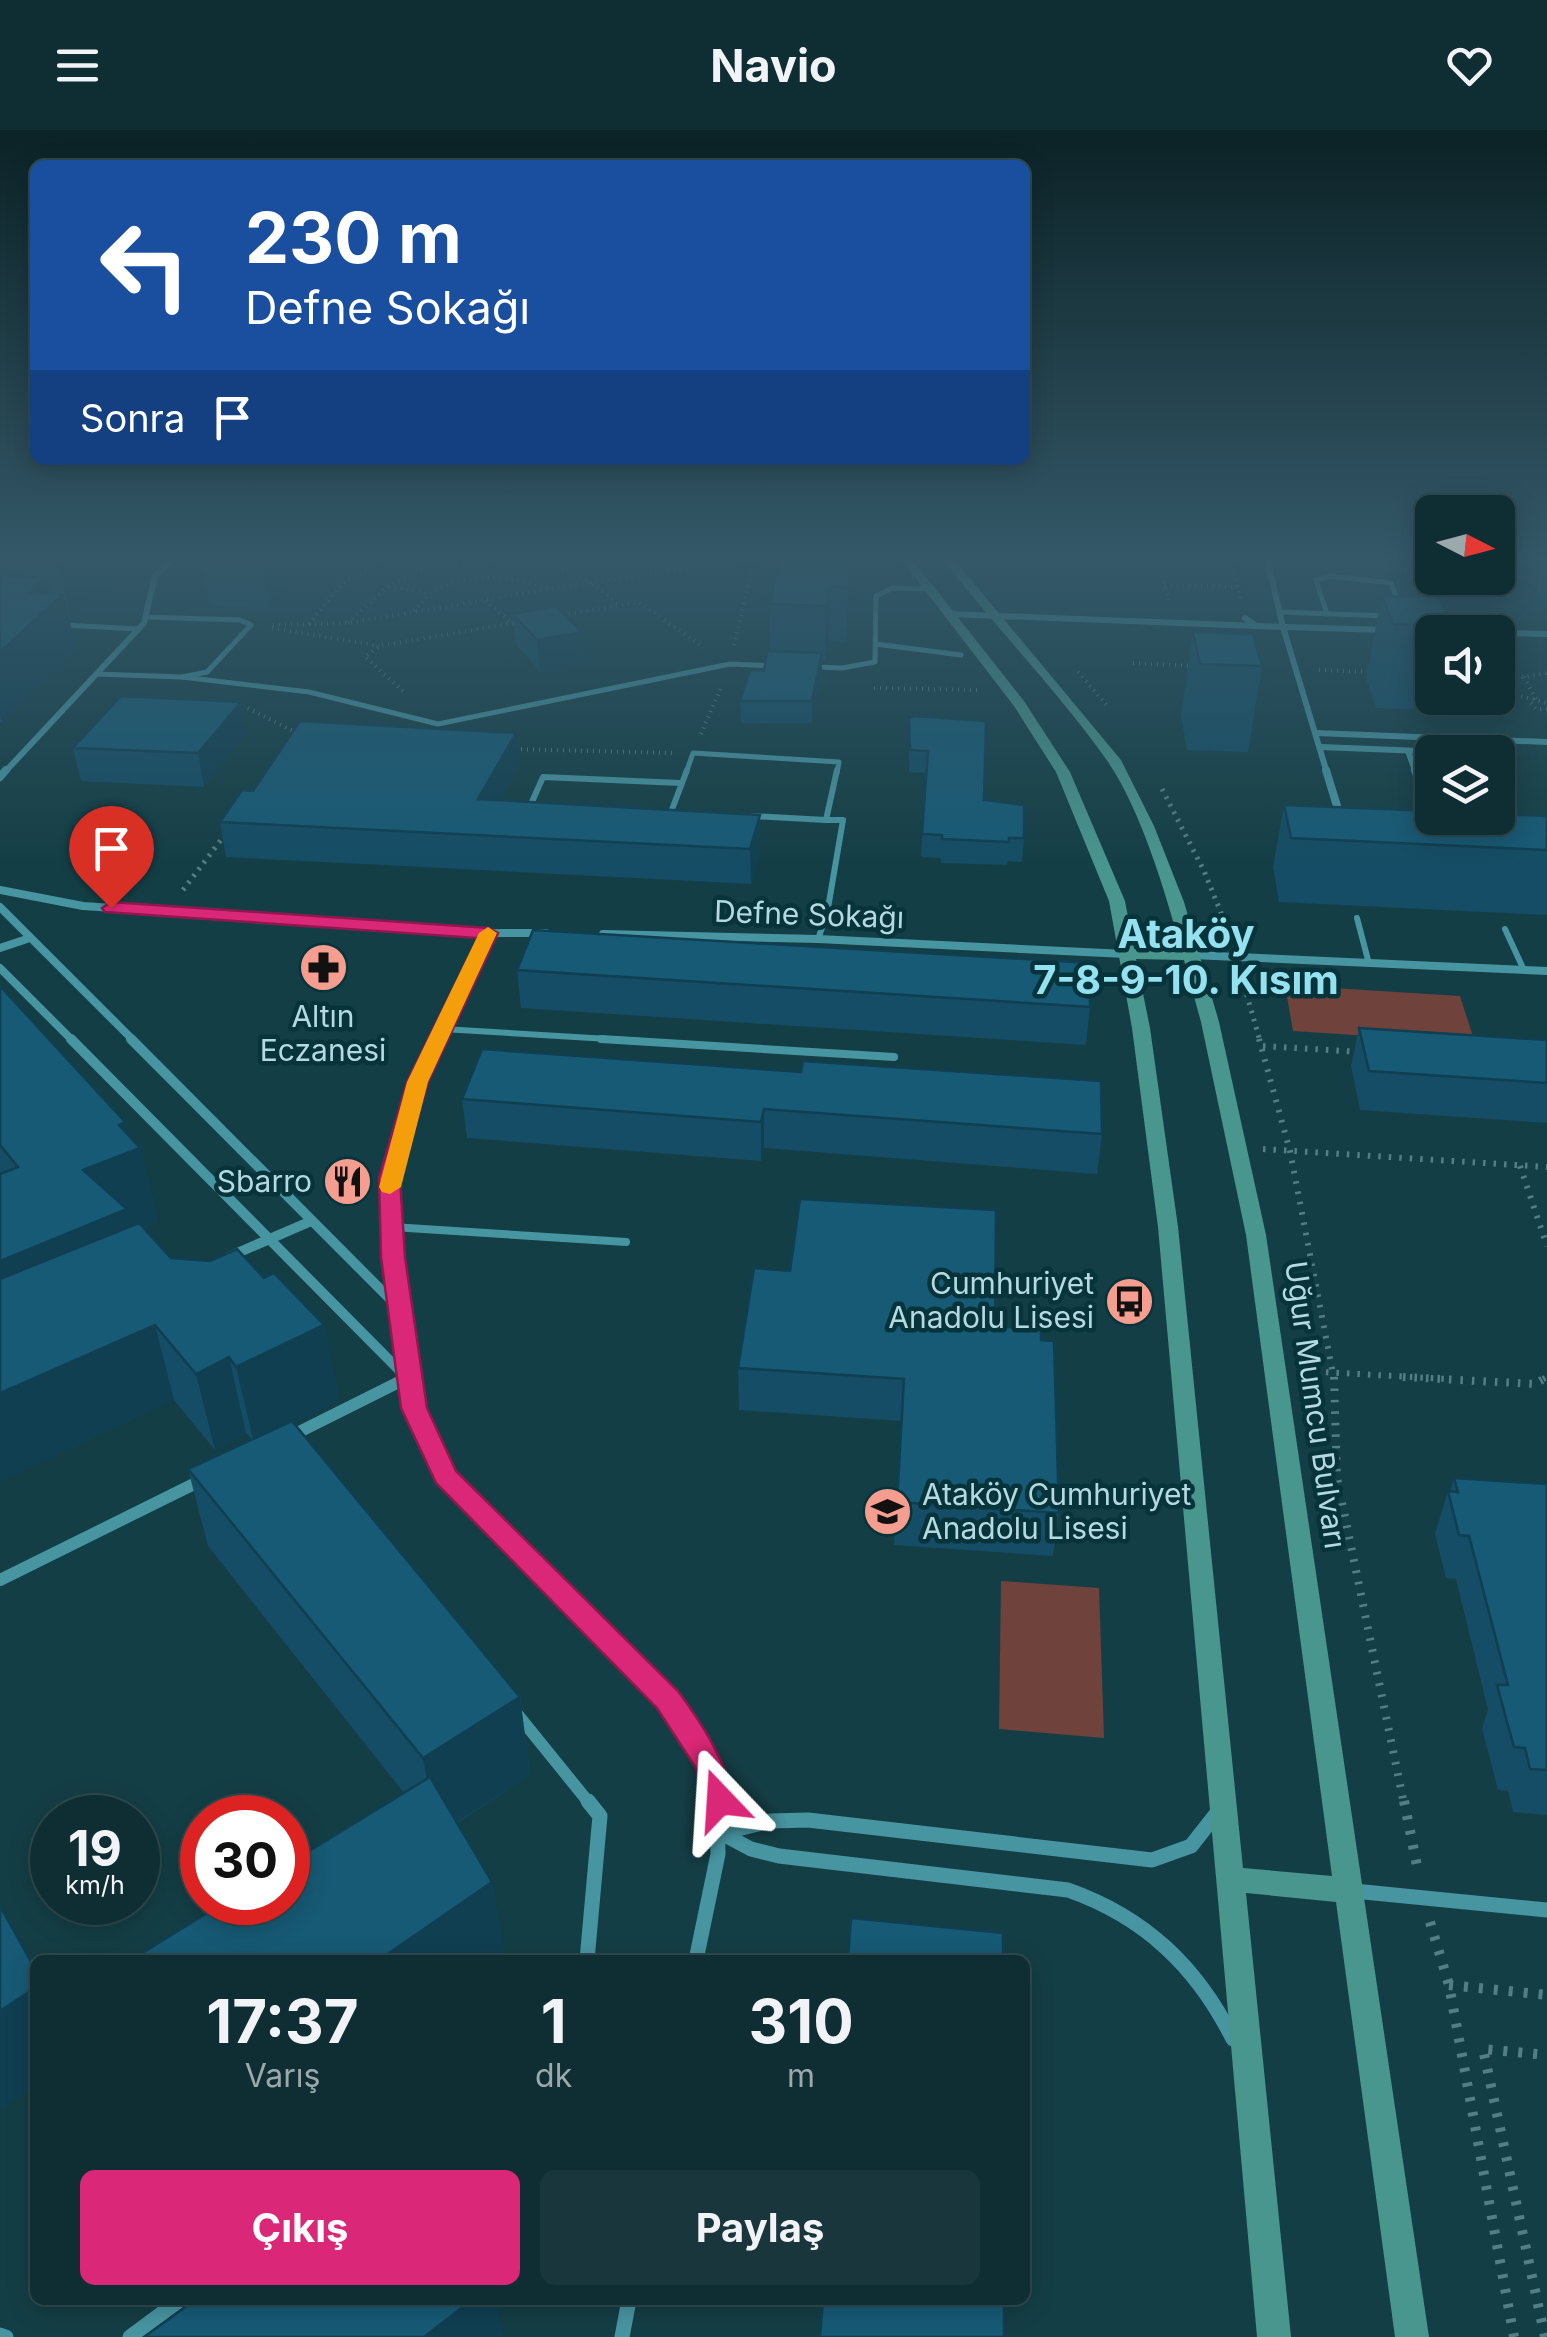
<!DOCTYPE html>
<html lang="tr">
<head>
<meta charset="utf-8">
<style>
	:root { --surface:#0f2e34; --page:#18363c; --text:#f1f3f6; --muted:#9ba8ac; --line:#2f4a4f; --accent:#db2777 }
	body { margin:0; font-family:Inter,sans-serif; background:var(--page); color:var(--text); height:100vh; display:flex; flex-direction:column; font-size:38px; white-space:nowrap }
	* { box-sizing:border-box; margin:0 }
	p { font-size:32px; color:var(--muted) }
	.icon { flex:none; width:55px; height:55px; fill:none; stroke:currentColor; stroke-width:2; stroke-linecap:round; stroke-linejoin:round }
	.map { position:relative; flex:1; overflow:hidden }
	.drawer { position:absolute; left:30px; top:1825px; width:1000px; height:350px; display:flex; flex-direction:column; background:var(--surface); border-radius:15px; box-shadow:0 5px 25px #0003,0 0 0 2px var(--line) }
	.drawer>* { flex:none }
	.banner { position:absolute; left:30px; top:30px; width:1000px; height:305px; border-radius:15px; box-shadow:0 5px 25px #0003,0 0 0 2px var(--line); background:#1a4fa0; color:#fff; overflow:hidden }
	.needle { width:65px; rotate:96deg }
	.tools { position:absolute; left:1415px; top:365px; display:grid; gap:20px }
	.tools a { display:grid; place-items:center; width:100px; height:100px; border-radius:15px; background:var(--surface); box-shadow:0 5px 25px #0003,0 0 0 2px var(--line); font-size:50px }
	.speed { position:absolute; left:30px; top:1665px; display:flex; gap:20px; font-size:50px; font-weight:700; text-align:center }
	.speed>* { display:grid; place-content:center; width:130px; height:130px; border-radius:50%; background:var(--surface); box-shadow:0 5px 25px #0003,0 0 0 2px var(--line); line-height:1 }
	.speed small { font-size:25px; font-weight:400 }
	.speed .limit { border:15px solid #d22; background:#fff; color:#111 }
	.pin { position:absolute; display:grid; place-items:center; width:85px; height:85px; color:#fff; margin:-102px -42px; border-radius:50% 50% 50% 0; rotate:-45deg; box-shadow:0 0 10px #0007 }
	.pin .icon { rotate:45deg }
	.me { position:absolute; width:110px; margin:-55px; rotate:340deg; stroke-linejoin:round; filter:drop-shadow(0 0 8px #0008) }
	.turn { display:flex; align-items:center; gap:35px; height:210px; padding:0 50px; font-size:45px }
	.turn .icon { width:130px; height:130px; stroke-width:2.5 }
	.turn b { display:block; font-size:70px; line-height:85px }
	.then { display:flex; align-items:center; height:95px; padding:0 50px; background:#0003; gap:20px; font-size:38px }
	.eta { display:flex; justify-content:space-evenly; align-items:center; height:170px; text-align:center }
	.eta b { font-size:60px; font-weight:700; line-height:70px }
	.primary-button { display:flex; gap:20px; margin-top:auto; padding:20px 50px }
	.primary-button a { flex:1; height:115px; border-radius:15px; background:var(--accent); color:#fff; font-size:40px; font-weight:700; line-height:115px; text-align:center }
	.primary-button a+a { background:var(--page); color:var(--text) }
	header { display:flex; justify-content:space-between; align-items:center; height:130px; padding:0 50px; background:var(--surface); font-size:45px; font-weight:700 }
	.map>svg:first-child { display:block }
	.green { fill:#6f423b }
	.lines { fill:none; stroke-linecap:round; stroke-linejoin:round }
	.path-far4 { stroke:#557d84; stroke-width:4; stroke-dasharray:1 5; stroke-linecap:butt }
	.path-far3 { stroke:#557d84; stroke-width:5; stroke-dasharray:2.5 6; stroke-linecap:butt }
	.path-far2 { stroke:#557d84; stroke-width:6; stroke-dasharray:2.5 8; stroke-linecap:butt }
	.path-far1 { stroke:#557d84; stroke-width:8; stroke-dasharray:2.5 9; stroke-linecap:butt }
	.path { stroke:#557d84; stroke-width:10; stroke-dasharray:4 11; stroke-linecap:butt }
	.lane-far2 { stroke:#4895a2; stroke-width:5 }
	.lane-far1 { stroke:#4895a2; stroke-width:6 }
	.lane { stroke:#4895a2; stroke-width:8 }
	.street-far4 { stroke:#4895a2; stroke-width:6 }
	.street-far3 { stroke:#4895a2; stroke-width:8 }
	.street-far2 { stroke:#4895a2; stroke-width:10 }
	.street-far1 { stroke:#4895a2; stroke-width:12 }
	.street { stroke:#4895a2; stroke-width:15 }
	.secondary { fill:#49968e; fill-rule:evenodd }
	.wall { fill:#144d65 }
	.shaded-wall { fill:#103f52 }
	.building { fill:#175a75; stroke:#103f52; stroke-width:2.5 }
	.route { fill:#db2777; stroke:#8e194d; stroke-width:2.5 }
	.slow { fill:#f59e0b }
	.labels { text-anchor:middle; stroke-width:9; stroke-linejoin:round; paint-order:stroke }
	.street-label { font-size:30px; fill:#b5d9e0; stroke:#07333a }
	.poi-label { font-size:30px; fill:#b5d9e0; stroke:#07333a; text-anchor:end }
	.district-label { font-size:40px; font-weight:bold; fill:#94e1ef; stroke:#07333a }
</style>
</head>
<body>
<header><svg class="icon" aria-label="menu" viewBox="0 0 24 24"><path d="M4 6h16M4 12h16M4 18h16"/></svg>Navio<svg class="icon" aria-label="heart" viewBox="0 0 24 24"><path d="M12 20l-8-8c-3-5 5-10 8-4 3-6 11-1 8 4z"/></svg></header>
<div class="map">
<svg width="1547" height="2207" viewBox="0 0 1547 2207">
	<rect width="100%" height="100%" fill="#143e45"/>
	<g class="green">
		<polygon points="1285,855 1460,866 1475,913 1293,901"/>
		<polygon points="1001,1451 1099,1458 1104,1608 999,1599"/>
	</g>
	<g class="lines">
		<g class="path-far4">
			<polyline points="1063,428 1063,434"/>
			<polyline points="1133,428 1240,432 1239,428"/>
			<polyline points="1232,432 1241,469"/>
			<polyline points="1165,455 1238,457"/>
			<polyline points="389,457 426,463"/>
			<polyline points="1169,470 1159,436 1233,438"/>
			<polyline points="485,471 512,493"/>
			<path d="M414,481C448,438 499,444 547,458"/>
			<polyline points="557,486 638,472 704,517"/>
			<polyline points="348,493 387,457 427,439 490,433 546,435 591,452 754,430"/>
			<polyline points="309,494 342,454 387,428"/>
			<polyline points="273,495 348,493 591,452 619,475"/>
			<polyline points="272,498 379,516"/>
			<polyline points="734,515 754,430 760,428"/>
			<polyline points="1133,533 1196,536"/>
			<polyline points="1319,540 1371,542"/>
			<polyline points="1078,542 1109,578"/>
			<polyline points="1498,543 1524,547 1547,543"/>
			<polyline points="1524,547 1537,571"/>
			<polyline points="874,558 977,560"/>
			<polyline points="1498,560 1547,573"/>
			<polyline points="403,561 365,527 379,516 520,492"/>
			<polyline points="1531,573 1536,579 1547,579"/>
			<polyline points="248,578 299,604"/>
			<polyline points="701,604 722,555"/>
			<polyline points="509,619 672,623"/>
		</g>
		<g class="path-far3">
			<polyline points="1162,659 1204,741 1231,807"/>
			<polyline points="183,760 227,702"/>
			<polyline points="1242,848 1260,911"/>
		</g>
		<g class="path-far2">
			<polyline points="1259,909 1290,1021 1334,1249"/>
			<polyline points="1263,916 1361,922"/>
			<polyline points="1263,1019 1547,1037"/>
			<polyline points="1520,1036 1547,1116"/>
			<polyline points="1305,1241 1447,1249"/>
			<polyline points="1543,1249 1547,1247"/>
		</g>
		<g class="path-far1">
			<polyline points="1334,1247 1337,1348 1404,1674"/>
			<polyline points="1403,1247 1535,1254 1547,1247"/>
		</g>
		<g class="path">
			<polyline points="1404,1671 1418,1741"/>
			<polyline points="1430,1792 1449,1855 1514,2207"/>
			<polyline points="1449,1855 1547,1865"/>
			<polyline points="1545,2207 1483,1919 1547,1925"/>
		</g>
		<g class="lane-far2">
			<polyline points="1280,482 1386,486"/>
			<polyline points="1327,484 1316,450 1330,446 1391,453 1400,475"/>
			<polyline points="63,495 139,499"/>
			<polyline points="876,514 961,525"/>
			<polyline points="816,537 842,538 875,532 876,466 893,458 929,459"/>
			<polyline points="96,544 182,547 207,542 251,495 240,490 145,487"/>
			<polyline points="182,547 309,562 438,594 730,534 772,536"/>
			<polyline points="686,643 693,623 839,632 837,643"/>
		</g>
		<g class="lane-far1">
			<polyline points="538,675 531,674 543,647 680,653"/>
			<polyline points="671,682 687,640"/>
			<polyline points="752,686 826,690"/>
			<polyline points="1357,788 1368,830"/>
			<polyline points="1505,799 1523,838"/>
			<polyline points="818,809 827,784 843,690 826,690 837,640"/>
			<polyline points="443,899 642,911"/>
		</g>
		<g class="lane">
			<polyline points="601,909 894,927"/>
			<polyline points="392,1097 626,1112"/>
		</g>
		<g class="street-far4">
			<polyline points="1267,428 1283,497 1327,643"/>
			<polyline points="949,484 1256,496 1245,488"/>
			<polyline points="1256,496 1385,500"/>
			<polyline points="1442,502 1462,502"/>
			<polyline points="1498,503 1547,504"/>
			<polyline points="1316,603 1547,612"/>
			<polyline points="1321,617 1446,622"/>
			<polyline points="1408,621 1416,643"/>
			<polyline points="4,643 144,493 155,446 173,428"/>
		</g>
		<g class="street-far3">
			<polyline points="1326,640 1341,689"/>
			<polyline points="1415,640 1432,686"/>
			<polyline points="0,647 6,640"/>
			<polyline points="1498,665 1512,696"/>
			<polyline points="0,760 83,776 489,803 546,803"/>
			<polyline points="0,777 134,911"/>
			<polyline points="603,804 818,809 1126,824"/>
			<polyline points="0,818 27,809"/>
			<polyline points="1192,825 1547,841"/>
			<polyline points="0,838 73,911"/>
			<polyline points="437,911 489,803"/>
		</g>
		<g class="street-far2">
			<polyline points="71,909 408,1249"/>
			<polyline points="131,909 399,1178"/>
			<polyline points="228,1127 309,1092"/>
			<path d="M410,1249C402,1189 383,1107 390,1048C395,1003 418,949 438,909"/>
		</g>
		<g class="street-far1">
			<polyline points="410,1247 414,1278 445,1347 667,1570 708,1637 718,1674"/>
			<polyline points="289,1307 409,1247"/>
			<polyline points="0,1450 202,1350"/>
			<polyline points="518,1585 590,1674"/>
		</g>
		<g class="street">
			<path d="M721,1703L751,1719L779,1726L1068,1760C1145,1787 1197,1837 1233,1909"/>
			<polyline points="721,1703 770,1691 808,1690 1152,1730 1191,1716 1217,1683"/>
			<polyline points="1354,1761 1547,1780"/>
			<polyline points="587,1830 600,1686 588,1671"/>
			<polyline points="696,1830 718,1724 717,1671"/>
			<polyline points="0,2205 6,2207"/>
			<polyline points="130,2207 180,2170"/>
			<polyline points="622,2207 629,2170"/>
		</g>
		<path class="secondary" d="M900,428H911L1024,571L1070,642L1125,771L1134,819L1181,820C1166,763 1140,677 1106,629C1056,559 994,496 942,428H953L1121,630L1154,696L1184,772L1219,892L1266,1105L1429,2207H1395L1336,1772L1246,1763L1291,2207H1257L1158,1097L1132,898L1109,771L1056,642L1014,576ZM1136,829L1184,830L1201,892L1246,1105L1332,1746L1243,1738L1178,1097L1150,898Z"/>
	</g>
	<g class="wall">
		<polygon points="0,428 134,428 71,489 69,489 76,518 2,592 0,592"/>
		<polygon points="201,428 310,428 269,478 210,475"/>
		<polygon points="779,428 855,428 846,512 829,511 825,531 822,531 822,544 812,593 741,593 740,571 764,541 770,521 770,474"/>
		<polygon points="1519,428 1547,428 1547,479"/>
		<polygon points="1382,466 1453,496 1452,502 1432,502 1432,568 1437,568 1435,580 1376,578 1366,548"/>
		<polygon points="513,484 582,502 584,532 540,541 516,514"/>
		<polygon points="1193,502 1262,536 1248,622 1187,620 1181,586"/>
		<polygon points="909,589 984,670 1024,708 1022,732 1008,731 1007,735 941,733 941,728 921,727 926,643 909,642"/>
		<polygon points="246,604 204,657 81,651 73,618"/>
		<polygon points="519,635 500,670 760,720 751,754 226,727 220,692 253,661"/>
		<polygon points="1284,675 1547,686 1547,785 1279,772 1273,737"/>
		<polygon points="517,840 1090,877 1086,915 521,878"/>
		<polygon points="0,856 140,1018 158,1091 143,1097 171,1128 264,1148 324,1195 339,1271 293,1293 520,1567 530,1645 457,1693 492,1752 504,1829 404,1663 208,1416 188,1339 252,1310 246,1303 215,1320 174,1270 0,1351"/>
		<polygon points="1359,898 1547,910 1547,993 1360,980 1351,936"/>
		<polygon points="482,919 1102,1004 1097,1044 764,1018 761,1031 467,1008 462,969"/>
		<polygon points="995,1196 1041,1210 1059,1383 1053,1426 894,1415 902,1291 739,1280 738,1238"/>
		<polygon points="1454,1348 1547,1354 1547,1685 1513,1682 1508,1661 1498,1660 1482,1598 1488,1580 1456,1449 1446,1448 1435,1404 1448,1361 1450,1361"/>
	</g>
	<g class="shaded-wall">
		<polygon points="0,428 62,428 2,430 12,470 0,477"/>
		<polygon points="68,428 134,428 71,489 59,436"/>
		<polygon points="261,428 310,428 269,478"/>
		<polygon points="851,428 855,428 846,512 848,458"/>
		<polygon points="46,448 52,474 63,464 76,518 2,592 0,585 0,522 28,463"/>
		<polygon points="830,457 829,511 825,531 826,476"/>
		<polygon points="582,502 584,532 540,541 537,510"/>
		<polygon points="822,523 822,544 812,593 812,571"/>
		<polygon points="241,572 246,604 204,657 198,623"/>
		<polygon points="516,603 519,635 482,703 478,669"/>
		<polygon points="760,685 760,720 751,754 750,719"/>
		<polygon points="764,979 764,1018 761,1031 761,992"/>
		<polygon points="125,992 132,1021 140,1018 158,1091 132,1101 0,1216 0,1131 83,1040 119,995"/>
		<polygon points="155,1195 174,1270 0,1351 0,1263"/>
		<polygon points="324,1195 339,1271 254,1313 236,1237"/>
		<polygon points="229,1227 246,1303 215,1320 196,1244"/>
		<polygon points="520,1567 530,1645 437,1705 423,1628"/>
		<polygon points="492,1752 504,1829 502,1830 379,1830"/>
		<polygon points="35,1858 35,1957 0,1981 0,1881"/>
		<polygon points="472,2170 496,2170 503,2204 500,2207 424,2207"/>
	</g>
	<g class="building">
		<polygon points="4,428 68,428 59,436 11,434 2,430"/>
		<polygon points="779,428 851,428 848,458 830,457 826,476 770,474"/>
		<polygon points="0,442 6,445 46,448 28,463 63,464 0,522"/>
		<polygon points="1382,466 1439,467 1453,496 1393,494"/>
		<polygon points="555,476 582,502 537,510 513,484"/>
		<polygon points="1193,502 1253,504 1262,536 1200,534"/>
		<polygon points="767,521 822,523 812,571 740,571 750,540 764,541"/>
		<polygon points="121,566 241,572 198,623 73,618"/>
		<polygon points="913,586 986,591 984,670 1024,675 1024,708 1009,708 1009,712 942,709 942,705 922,704 928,621 910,620 909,589"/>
		<polygon points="300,591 516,603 478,669 760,685 750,719 220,692 242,660 253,661"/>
		<polygon points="1284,675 1432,681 1432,688 1498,688 1498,684 1547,686 1547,720 1291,708"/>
		<polygon points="533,800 1090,833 1090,877 517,840"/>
		<polygon points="0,856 125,992 119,995 140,1018 83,1040 127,1079 0,1131 0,1044 18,1037 0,1015"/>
		<polygon points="1359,898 1547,910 1547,953 1369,941"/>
		<polygon points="482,919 801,942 803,931 1101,951 1102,1004 764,979 761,992 462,969"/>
		<polygon points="800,1069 996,1080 995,1196 1041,1199 1041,1210 1054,1211 1059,1383 897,1372 904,1249 738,1238 754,1138 790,1141"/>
		<polygon points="139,1093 171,1128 210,1131 237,1119 264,1148 274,1143 324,1195 236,1237 229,1227 196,1244 155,1195 0,1263 0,1149"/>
		<polygon points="292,1291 520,1567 423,1628 188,1339"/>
		<polygon points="1454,1348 1547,1354 1547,1640 1530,1639 1525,1618 1514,1617 1497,1555 1508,1555 1469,1406 1459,1405 1448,1361 1458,1362"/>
		<polygon points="430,1647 492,1752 379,1830 131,1830 225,1772 288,1772 288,1734"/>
		<polygon points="0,1776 35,1839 35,1858 0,1881"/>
		<polygon points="851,1788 1003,1803 1003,1830 848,1830"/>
		<polygon points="195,2170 472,2170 424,2207 144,2207"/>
		<polygon points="823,2170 1004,2170 1004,2207 820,2207"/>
	</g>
	<linearGradient id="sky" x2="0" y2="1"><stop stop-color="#0b2226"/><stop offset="0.58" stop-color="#345868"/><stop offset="1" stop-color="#345868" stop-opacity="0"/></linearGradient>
	<rect width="1547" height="737" fill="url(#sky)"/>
	<path class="route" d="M111,772L489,798L498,803L428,952L400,1048L405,1127L427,1278L456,1341L678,1561C704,1596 723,1628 736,1670L732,1679L720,1683L709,1679L696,1638L657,1578L436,1353L401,1278L381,1127L379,1048L407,952L478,808L105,782L102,778Z"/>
	<polygon class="slow" points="488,797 497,803 428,952 401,1057 390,1064 382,1062 379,1057 407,952 479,803"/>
	<defs>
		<symbol id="pharmacy-disc" viewBox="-11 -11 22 22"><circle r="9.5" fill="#f59d8e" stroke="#07333a"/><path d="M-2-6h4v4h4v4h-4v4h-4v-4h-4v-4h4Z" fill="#111"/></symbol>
		<symbol id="restaurant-disc" viewBox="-11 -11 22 22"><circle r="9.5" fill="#f59d8e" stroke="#07333a"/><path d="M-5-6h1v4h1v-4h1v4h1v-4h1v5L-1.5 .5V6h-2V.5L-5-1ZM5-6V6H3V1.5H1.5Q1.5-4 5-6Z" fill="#111"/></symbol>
		<symbol id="bus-disc" viewBox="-11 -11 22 22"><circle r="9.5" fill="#f59d8e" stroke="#07333a"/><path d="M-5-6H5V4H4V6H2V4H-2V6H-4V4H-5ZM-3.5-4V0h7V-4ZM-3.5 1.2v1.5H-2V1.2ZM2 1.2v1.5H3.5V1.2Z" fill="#111"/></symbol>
		<symbol id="school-disc" viewBox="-11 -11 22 22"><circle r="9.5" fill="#f59d8e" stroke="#07333a"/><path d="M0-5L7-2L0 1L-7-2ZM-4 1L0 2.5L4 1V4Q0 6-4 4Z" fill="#111"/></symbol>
	</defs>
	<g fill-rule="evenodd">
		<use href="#pharmacy-disc" x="296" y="810" width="55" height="55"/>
		<use href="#restaurant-disc" x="320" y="1024" width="55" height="55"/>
		<use href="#bus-disc" x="1102" y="1144" width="55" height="55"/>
		<use href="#school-disc" x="860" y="1354" width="55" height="55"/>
	</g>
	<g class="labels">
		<g class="street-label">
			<text transform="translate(809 785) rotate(2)" y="10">Defne Sokağı</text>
			<text transform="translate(1315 1275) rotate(82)" y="10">Uğur Mumcu Bulvarı</text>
		</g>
		<g class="poi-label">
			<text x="323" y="897" text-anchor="middle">Altın<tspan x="323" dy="34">Eczanesi</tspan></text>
			<text x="312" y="1062">Sbarro</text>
			<text x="1094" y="1164">Cumhuriyet<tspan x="1094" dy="34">Anadolu Lisesi</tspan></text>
			<text x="922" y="1375" text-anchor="start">Ataköy Cumhuriyet<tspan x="922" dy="34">Anadolu Lisesi</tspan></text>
		</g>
		<g class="district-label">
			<text x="1186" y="818">Ataköy<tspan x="1186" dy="46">7-8-9-10. Kısım</tspan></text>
		</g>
	</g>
</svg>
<div class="tools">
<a><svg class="needle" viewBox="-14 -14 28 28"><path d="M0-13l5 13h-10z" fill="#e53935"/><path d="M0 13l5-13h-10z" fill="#9ba8ac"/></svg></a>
<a><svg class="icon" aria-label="sound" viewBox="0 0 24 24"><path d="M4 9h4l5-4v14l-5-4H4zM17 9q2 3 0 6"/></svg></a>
<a><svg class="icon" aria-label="layers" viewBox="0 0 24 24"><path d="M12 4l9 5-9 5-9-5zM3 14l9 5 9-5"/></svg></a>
</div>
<div class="speed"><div>19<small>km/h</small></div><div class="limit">30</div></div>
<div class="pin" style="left:111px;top:778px;background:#d93025"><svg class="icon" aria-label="arrive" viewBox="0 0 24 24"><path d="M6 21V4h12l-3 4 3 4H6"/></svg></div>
<svg class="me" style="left:720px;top:1670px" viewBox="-20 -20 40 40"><path d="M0-17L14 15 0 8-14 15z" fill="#db2777" stroke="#fff" stroke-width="4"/></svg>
<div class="banner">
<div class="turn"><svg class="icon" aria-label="left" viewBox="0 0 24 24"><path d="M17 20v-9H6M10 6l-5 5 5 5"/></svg><div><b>230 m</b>Defne Sokağı</div></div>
<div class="then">Sonra<svg class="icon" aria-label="arrive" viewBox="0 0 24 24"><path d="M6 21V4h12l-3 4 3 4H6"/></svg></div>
</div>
<section class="drawer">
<div class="eta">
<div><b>17:37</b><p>Varış</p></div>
<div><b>1</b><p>dk</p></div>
<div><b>310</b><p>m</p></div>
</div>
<div class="primary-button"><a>Çıkış</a><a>Paylaş</a></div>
</section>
</div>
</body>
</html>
